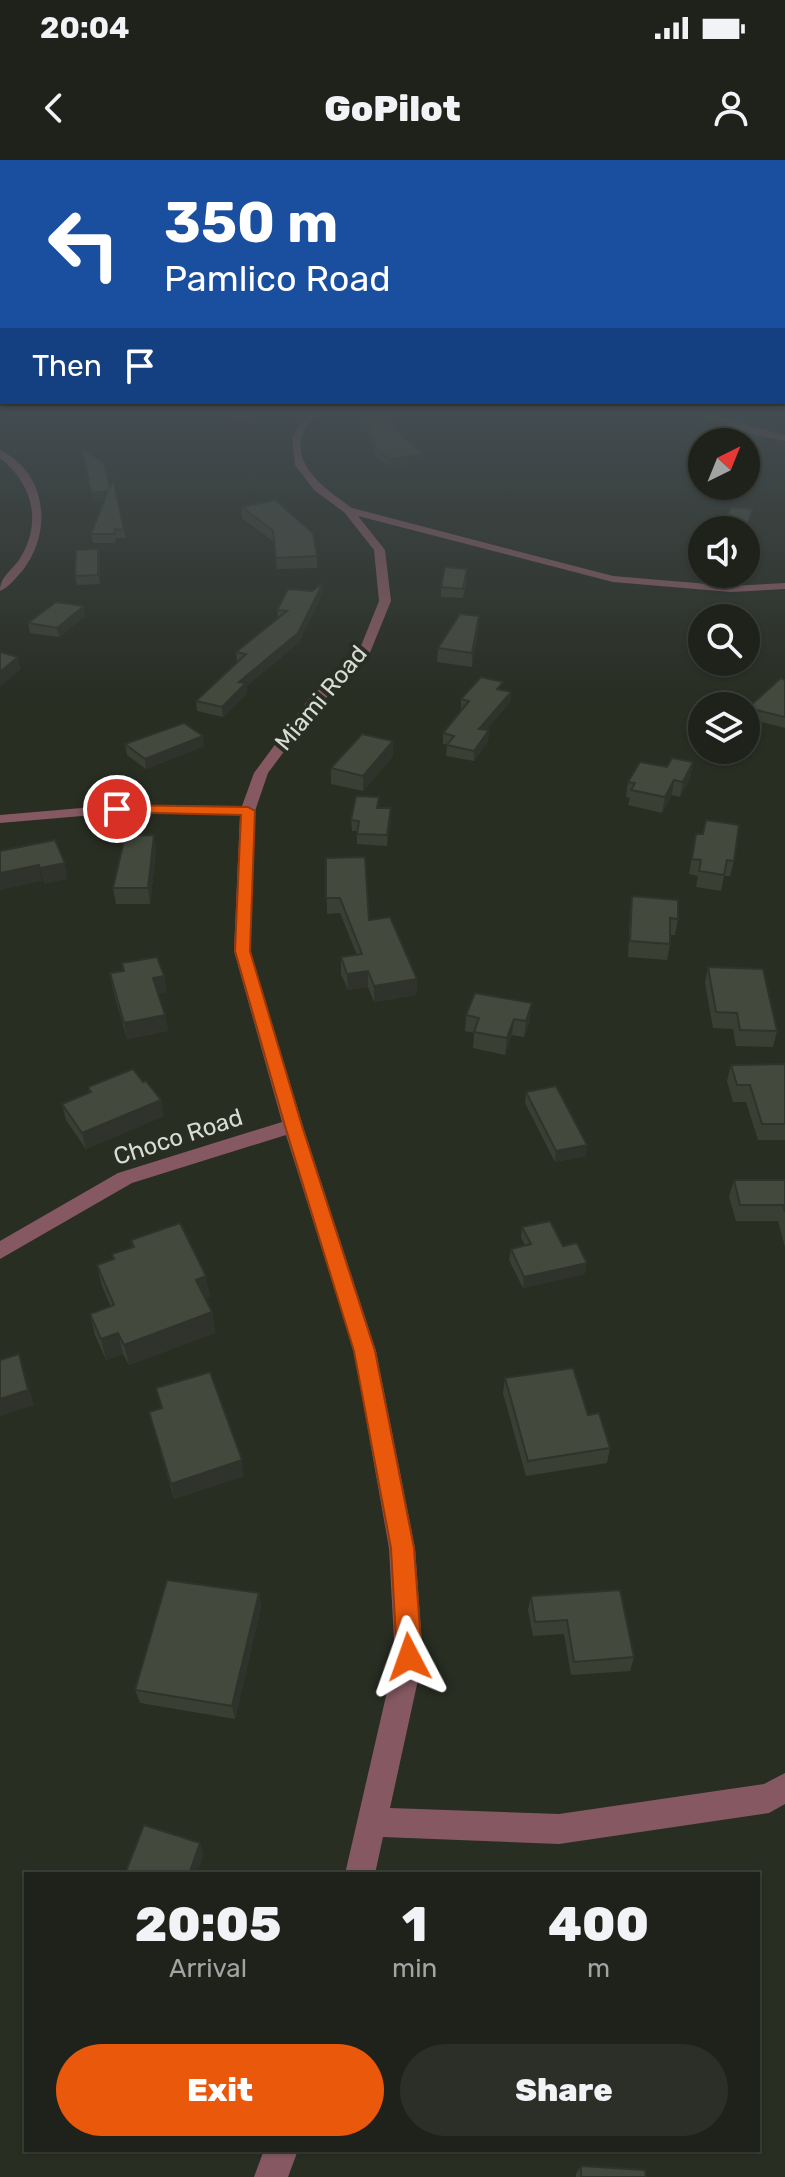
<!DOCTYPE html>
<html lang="en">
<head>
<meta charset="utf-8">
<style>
	:root { --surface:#1f221a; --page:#2c2f27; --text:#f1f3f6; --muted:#a1a4a2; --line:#3c3f39; --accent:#ea580c }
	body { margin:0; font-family:Rubik,sans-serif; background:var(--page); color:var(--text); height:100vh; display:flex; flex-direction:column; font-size:30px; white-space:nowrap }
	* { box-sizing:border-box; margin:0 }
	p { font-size:26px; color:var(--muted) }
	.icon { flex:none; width:44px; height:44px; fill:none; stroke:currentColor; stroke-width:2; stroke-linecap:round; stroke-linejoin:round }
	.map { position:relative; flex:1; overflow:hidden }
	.side { position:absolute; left:24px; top:1712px; width:736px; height:280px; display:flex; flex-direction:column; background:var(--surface); border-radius:0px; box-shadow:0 2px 6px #0004,0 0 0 2px var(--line) }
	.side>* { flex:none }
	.guide { position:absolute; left:0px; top:0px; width:786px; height:244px; box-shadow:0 2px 6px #0004,0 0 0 2px var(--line); background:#1a4fa0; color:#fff; overflow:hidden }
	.needle { width:52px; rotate:43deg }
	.tools { position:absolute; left:688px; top:268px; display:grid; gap:16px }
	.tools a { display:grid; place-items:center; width:72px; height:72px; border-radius:50%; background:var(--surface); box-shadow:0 2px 6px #0004,0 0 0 2px var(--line); font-size:40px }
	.pin { position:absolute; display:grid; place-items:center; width:68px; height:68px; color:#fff; margin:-34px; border:4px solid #fff; border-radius:50%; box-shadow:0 2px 8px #0007 }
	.me { position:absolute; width:88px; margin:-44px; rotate:356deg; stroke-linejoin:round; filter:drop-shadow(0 0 6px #0008) }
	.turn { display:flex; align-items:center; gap:28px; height:168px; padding:0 32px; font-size:36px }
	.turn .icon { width:104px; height:104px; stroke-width:2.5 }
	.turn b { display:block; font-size:56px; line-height:68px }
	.then { display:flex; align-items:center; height:76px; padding:0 32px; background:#0003; gap:16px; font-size:30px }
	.eta { display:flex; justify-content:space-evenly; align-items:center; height:136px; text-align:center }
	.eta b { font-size:48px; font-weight:800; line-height:56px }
	.primary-button { display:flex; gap:16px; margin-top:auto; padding:16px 32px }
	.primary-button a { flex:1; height:92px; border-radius:48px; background:var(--accent); color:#fff; font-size:32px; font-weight:800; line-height:92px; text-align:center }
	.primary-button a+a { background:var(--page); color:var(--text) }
	.status { display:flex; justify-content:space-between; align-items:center; height:56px; padding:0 40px; background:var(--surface); direction:ltr }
	.status svg { height:22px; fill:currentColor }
	header { display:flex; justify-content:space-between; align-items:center; height:104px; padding:0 32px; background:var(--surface); font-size:36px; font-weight:800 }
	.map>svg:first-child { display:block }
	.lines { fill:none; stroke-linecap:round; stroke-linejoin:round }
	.minor { fill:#865962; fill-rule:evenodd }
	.wall { fill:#3a3f34 }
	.shaded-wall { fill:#30332b }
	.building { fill:#44493d; stroke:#30332b; stroke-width:2 }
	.route { fill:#ea580c; stroke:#983908; stroke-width:2 }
	.labels { text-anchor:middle; stroke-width:8; stroke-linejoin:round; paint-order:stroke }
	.street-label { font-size:24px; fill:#d9dcd5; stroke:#292e23 }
</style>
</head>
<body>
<div class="status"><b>20:04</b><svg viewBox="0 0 49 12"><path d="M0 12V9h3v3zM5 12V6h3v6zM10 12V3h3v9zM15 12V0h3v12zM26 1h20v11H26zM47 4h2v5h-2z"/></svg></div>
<header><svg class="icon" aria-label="back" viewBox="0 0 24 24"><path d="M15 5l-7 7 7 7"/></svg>GoPilot<svg class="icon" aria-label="person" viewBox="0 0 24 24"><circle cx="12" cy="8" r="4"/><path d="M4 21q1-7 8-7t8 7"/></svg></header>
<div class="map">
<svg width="785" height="2017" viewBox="0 0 785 2017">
	<rect width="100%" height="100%" fill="#292e23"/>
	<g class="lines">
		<g class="minor">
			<path d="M307,254H316C312,260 304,269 302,276C293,309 330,332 352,348L613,416L731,426L785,423V429L731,432L613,422L358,356L385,390L391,441L369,495L318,546L268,613L255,651L250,791L303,966L376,1191L415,1388L423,1497L390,1648L559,1654L764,1624L785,1613V1644L769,1653L559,1684L383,1677L375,1714H345L395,1497L389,1388L354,1191L286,975L132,1023L0,1099V1081L118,1013L282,962L234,791L240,655L117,653L0,663V655L117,645L242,646L254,613L308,540L359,491L379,441L374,390L344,352L314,330L295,305L292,277Z"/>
			<path d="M699,254C727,254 757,270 785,275V281L750,274Z"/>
			<path d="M0,290C47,313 53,371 23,410C16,418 9,427 0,431C0,417 11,411 19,400C43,363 33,324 0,298Z"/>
			<polygon points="264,1990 298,1990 288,2017 254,2017"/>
		</g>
	</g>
	<g class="wall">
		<polygon points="231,254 264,254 257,262 231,260"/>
		<polygon points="362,254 390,254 399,274 424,294 424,302 389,307 376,297 362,258"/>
		<polygon points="82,288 110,327 124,370 126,378 116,378 115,383 93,383 91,374 104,340 93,341"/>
		<polygon points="242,347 317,396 317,408 277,409 274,382 242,358"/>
		<polygon points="98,389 100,398 100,424 77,425 75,416"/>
		<polygon points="467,418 463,438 441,437 441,427"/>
		<polygon points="323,432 299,482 247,526 247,533 223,557 197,551 196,541 237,502 236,492 278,458 277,450"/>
		<polygon points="85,456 59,477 30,473 28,463"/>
		<polygon points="479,456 478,470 472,507 437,502 438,488"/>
		<polygon points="785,520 785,568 746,558 748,548"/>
		<polygon points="503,530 511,532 510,542 486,570 489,570 488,581 474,601 446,596 447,584 443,584 443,573 462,549 461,549 461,539"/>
		<polygon points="125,584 204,586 146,609 127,595"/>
		<polygon points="393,596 363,631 331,624 331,608"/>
		<polygon points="693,602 690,618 680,637 672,635 662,653 628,645 630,638 626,637 628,622 667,607"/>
		<polygon points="379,648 391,659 387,686 357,684 357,671 352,671 351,660"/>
		<polygon points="696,674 734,701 730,716 724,716 721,731 696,727 698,716 689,714"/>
		<polygon points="156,691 150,744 116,744 113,728"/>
		<polygon points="326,698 369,760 417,819 416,835 374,842 368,827 348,830 341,814 341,797 357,795 340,753 327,754"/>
		<polygon points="632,736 678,759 675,775 670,775 670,784 667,800 628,797 630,752"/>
		<polygon points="122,803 164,816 166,832 158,833 165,855 168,871 127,879 113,830 110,813 123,811"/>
		<polygon points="708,807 777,871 773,887 736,886 733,869 713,868 705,823"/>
		<polygon points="466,855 530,859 524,877 512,875 505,895 473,888 474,873 465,871"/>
		<polygon points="785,904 785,980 758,980 746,942 733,942 727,921 731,905"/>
		<polygon points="88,927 164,956 86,989 66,960 62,944 89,933"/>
		<polygon points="526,932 586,996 555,1002 525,943"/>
		<polygon points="734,1020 785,1020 785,1087 778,1061 736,1061 729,1037"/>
		<polygon points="522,1067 563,1086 585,1114 523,1128 509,1100 511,1089 525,1085 521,1078"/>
		<polygon points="131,1080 210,1137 205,1138 212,1152 215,1173 129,1205 123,1194 106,1200 95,1175 90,1154 111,1147 102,1126 97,1105 113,1100 112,1094 132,1087"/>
		<polygon points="505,1218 588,1255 610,1288 607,1303 526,1316 503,1233"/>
		<polygon points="156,1228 244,1316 174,1339 149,1252 161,1248"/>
		<polygon points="259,1433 261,1447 235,1559 140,1543 135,1530"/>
		<polygon points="531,1436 634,1497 630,1511 571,1515 564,1474 533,1476 528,1450"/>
		<polygon points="581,2006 646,2017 576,2017 576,2014"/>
	</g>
	<g class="shaded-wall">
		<polygon points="257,254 264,254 257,262"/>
		<polygon points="424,294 424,302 389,307 389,299"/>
		<polygon points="108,331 109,340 93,341 91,333"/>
		<polygon points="98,389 100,398 100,424 98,415"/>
		<polygon points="323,423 323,432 299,482 247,526 247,533 223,557 222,547 239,522"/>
		<polygon points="84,446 85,456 59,477 57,468"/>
		<polygon points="479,456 478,470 472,507 472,493"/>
		<polygon points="18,497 21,509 0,527 0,512"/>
		<polygon points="511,532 510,542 478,579 479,569"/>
		<polygon points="489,570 488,581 474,601 474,591"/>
		<polygon points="203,576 204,586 146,609 145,599"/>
		<polygon points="393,581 393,596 363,631 363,616"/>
		<polygon points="693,602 690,618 680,637 683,622"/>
		<polygon points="674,620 672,635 662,653 665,637"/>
		<polygon points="391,648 391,659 387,686 387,675"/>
		<polygon points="154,675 156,691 150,744 148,728"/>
		<polygon points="65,703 68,719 44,724 40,708"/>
		<polygon points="39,705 42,721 0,730 0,713"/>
		<polygon points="368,811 368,827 348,830 347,814"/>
		<polygon points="164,816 166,832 156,834 153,818"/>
		<polygon points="417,819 416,835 374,842 374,826"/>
		<polygon points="532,843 530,859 524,877 526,861"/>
		<polygon points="165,855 168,871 127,879 124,863"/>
		<polygon points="514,859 512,875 505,895 507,878"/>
		<polygon points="161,940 164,956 86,989 82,973"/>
		<polygon points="587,985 586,996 555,1002 556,991"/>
		<polygon points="587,1103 585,1114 523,1128 524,1117"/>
		<polygon points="206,1116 210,1137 199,1140 196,1120"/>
		<polygon points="212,1152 215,1173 129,1205 124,1185"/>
		<polygon points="118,1173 123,1194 106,1200 101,1179"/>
		<polygon points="19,1194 34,1245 0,1256 0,1239"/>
		<polygon points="242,1300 244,1316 174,1339 171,1324"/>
		<polygon points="259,1433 261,1447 235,1559 232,1546"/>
		<polygon points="200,1683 204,1694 197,1714 189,1714"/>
	</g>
	<g class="building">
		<polygon points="363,254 390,254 399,274 424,294 389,299 376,288"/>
		<polygon points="82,288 104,303 110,327 113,319 124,370 115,369 114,374 91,374 108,331 91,333"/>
		<polygon points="275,340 313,373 317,396 276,398 273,371 242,347"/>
		<polygon points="731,347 753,349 745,370 728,370 724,362"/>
		<polygon points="98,389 98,415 75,416 76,390"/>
		<polygon points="445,407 467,409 463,429 441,427"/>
		<polygon points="323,423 298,473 239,522 246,523 222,547 196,541 246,494 236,492 287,451 277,450 288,429 312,431"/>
		<polygon points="56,442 84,446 57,468 28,463"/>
		<polygon points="460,454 479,456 472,493 438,488"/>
		<polygon points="0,492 18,497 0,512"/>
		<polygon points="481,517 503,522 497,529 511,532 479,569 489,570 474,591 447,585 454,576 443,573 469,541 461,539"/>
		<polygon points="781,518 785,520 785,557 748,548"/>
		<polygon points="184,563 203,576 145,599 125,584"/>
		<polygon points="362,574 393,581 363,616 331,608"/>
		<polygon points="672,598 693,602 683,622 674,620 665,637 631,630 635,623 628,622 640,602 667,607"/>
		<polygon points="356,636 379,637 377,648 391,648 387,675 357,674 359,661 351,660"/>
		<polygon points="706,660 739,665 734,701 727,700 724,715 699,711 701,700 692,699 696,674 703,674"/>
		<polygon points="154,675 148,728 113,728 125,676"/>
		<polygon points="55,680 65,703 40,708 39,705 0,713 0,691"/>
		<polygon points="365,697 369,760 390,757 417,819 374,826 368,811 347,814 341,797 362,794 340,738 326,738 326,698"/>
		<polygon points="632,736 678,740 678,759 670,758 670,784 630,781"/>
		<polygon points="157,797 164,816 153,818 165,855 124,863 110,813 124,811 122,803"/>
		<polygon points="708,807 763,809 777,871 740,870 737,853 716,852"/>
		<polygon points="475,833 532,843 526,861 514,859 507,878 474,872 479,858 466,855"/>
		<polygon points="785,904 785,964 762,964 750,925 737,925 731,905"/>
		<polygon points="133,909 143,922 146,921 161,940 82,973 62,944 91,932 88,927"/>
		<polygon points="556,926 587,985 556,991 526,932"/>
		<polygon points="734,1020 785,1020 785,1052 783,1045 740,1045"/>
		<polygon points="550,1061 563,1086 577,1083 587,1103 524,1117 511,1089 531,1084 522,1067"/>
		<polygon points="180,1063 206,1116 196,1120 212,1152 124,1185 118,1173 101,1179 90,1154 114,1145 97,1105 114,1099 112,1094 134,1087 131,1080"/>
		<polygon points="19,1194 28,1230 0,1239 0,1200"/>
		<polygon points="573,1208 588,1255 599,1253 610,1288 528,1301 505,1218"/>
		<polygon points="210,1212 242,1300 171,1324 149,1252 162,1248 156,1228"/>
		<polygon points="167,1420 259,1433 232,1546 135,1530"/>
		<polygon points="620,1430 634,1497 574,1502 567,1460 535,1462 531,1436"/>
		<polygon points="144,1665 200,1683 189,1714 125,1714"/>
		<polygon points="581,2006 645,2010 646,2017 581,2017"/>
	</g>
	<linearGradient id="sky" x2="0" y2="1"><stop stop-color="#171913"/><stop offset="0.47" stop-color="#434c50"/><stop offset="1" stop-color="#434c50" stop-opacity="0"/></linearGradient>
	<rect width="785" height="537" fill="url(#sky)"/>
	<polygon class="route" points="117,645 248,647 255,651 250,791 302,966 375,1191 414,1388 422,1497 418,1506 409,1509 401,1506 397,1497 391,1388 354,1191 285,966 235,791 241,655 112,652 110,649"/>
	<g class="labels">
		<g class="street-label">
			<text transform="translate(321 538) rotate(-50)" y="8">Miami Road</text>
			<text transform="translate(178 977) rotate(-18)" y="8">Choco Road</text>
		</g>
	</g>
</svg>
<div class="tools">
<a><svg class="needle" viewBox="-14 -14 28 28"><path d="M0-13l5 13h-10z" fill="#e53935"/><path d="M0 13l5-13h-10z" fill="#a1a4a2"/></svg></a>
<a><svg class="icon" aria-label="sound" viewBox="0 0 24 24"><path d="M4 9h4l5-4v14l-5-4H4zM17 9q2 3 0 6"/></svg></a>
<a><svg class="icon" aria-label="search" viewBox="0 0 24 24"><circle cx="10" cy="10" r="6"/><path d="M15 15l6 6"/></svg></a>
<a><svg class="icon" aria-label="layers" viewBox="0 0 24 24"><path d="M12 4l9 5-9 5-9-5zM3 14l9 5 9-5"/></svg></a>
</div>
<div class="pin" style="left:117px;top:649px;background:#d93025"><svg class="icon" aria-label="arrive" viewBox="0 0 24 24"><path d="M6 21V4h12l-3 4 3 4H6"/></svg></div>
<svg class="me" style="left:409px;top:1497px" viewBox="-20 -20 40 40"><path d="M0-17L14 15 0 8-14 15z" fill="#ea580c" stroke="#fff" stroke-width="4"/></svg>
<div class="guide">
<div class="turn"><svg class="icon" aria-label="left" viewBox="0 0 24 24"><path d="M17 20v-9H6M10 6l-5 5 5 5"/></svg><div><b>350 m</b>Pamlico Road</div></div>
<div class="then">Then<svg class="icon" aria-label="arrive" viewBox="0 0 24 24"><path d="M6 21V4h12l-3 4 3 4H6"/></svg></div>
</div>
<section class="side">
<div class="eta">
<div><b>20:05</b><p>Arrival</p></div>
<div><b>1</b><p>min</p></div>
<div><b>400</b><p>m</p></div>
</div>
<div class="primary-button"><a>Exit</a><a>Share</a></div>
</section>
</div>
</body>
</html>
